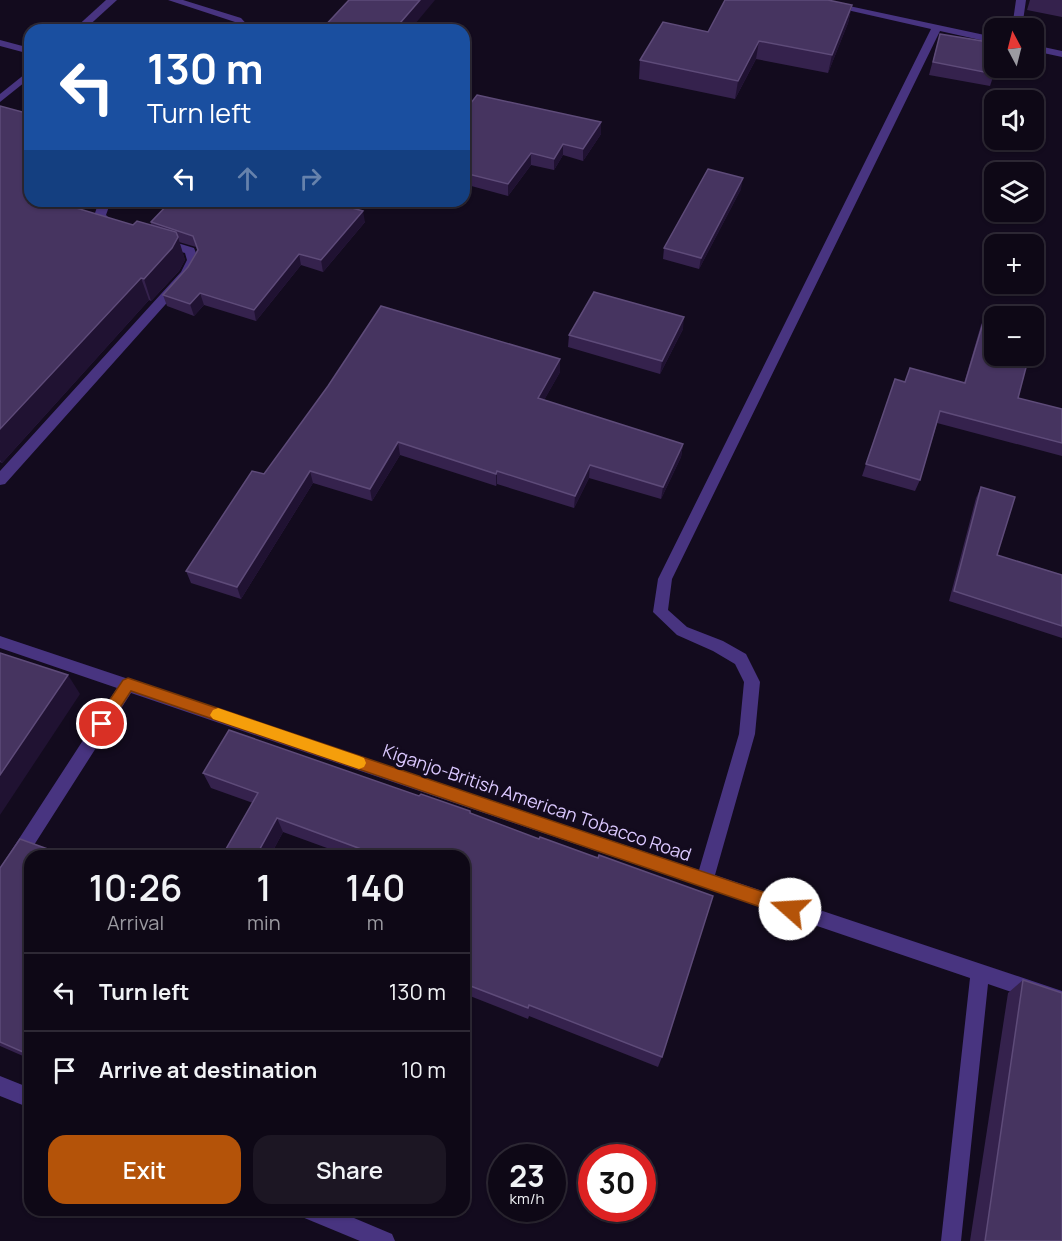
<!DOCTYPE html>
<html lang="en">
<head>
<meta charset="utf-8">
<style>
	:root { --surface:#0e0816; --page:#1c1623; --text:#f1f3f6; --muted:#9b9aa1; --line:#2e2935; --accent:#b45309 }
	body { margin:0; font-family:Manrope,sans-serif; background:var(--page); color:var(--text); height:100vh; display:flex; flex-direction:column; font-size:22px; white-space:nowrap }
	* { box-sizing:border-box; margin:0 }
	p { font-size:20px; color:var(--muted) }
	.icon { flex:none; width:33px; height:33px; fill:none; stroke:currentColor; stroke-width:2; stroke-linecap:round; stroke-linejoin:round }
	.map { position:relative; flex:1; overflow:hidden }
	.side { position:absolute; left:24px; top:850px; width:446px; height:366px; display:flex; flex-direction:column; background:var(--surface); border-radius:18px; box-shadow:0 2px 4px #0004,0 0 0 2px var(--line) }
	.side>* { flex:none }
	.hud { position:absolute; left:24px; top:24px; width:446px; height:183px; border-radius:18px; box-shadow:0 2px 4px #0004,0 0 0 2px var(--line); background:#1a4fa0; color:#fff; overflow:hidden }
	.needle { width:39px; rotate:353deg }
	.controls { position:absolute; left:984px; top:18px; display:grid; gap:12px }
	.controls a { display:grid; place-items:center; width:60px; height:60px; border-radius:12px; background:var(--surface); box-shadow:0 2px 4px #0004,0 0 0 2px var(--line); font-size:30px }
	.speed { position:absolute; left:488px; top:1144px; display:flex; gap:12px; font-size:30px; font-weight:700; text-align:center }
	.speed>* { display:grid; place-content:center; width:78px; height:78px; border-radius:50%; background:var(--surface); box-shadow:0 2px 4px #0004,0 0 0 2px var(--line); line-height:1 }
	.speed small { font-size:15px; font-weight:400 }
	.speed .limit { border:9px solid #d22; background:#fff; color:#111 }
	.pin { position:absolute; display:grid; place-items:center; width:51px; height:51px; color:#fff; margin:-26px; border:3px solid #fff; border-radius:50%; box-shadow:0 2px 6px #0007 }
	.me { position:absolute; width:66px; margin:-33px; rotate:289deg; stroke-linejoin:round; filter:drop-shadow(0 0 4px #0008) }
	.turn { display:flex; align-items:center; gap:21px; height:126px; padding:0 24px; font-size:27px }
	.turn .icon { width:78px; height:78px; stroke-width:2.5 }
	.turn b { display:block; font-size:42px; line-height:51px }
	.lanes { display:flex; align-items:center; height:57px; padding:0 24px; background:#0003; justify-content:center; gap:30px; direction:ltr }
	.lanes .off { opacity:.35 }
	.eta { display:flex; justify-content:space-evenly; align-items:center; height:102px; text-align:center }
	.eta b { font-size:36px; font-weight:600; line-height:42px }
	.button { display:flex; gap:12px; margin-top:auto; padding:12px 24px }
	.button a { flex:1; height:69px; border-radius:18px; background:var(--accent); color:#fff; font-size:24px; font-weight:600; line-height:69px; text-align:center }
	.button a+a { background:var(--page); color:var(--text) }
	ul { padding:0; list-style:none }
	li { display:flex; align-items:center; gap:18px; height:78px; padding:0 24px; border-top:2px solid var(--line) }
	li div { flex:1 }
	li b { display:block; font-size:22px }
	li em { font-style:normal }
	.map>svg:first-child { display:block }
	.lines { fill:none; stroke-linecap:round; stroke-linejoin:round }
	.minor { fill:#483480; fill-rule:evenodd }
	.wall { fill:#35224d }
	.shaded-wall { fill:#201232 }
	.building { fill:#463460; stroke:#5e4b79; stroke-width:1.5 }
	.route { fill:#b45309; stroke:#753606; stroke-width:1.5 }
	.slow { fill:#f59e0b }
	.labels { text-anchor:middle; stroke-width:6; stroke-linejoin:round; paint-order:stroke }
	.street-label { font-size:18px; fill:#dbc8ff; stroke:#130b1e }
</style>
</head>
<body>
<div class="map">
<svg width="1062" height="1241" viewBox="0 0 1062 1241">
	<rect width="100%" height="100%" fill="#130b1e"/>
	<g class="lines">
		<g class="minor">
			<polygon points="106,0 117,0 84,30 73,30"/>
			<polygon points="168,0 183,0 241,18 252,30 242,30 235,22"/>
			<polygon points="803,0 821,0 994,37 994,43 940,31 672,579 668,610 687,627 723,641 746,654 760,682 755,734 715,875 1062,991 1062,1009 988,984 961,1241 941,1241 970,978 131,693 6,889 0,891 0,868 117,688 0,648 0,636 699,870 739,734 744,682 735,664 713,651 677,635 653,612 658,579 931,29"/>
			<polygon points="1016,0 1026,0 1022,28 1012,28"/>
			<polygon points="0,40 30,48 30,54 0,46"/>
			<polygon points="1034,45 1062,51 1062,57 1034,51"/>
			<polygon points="30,70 30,78 0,102 0,94"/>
			<polygon points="99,201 111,201 106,215 116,225 116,231 108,231 94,216"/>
			<polygon points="161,238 194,248 199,260 190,277 5,484 0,485 0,471 181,272 187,260 185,253 157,245 155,242"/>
			<polygon points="0,1076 30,1088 30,1108 0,1096"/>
			<polygon points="299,1210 335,1210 392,1234 395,1241 360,1241 302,1217"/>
		</g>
	</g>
	<g class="wall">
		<polygon points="1030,0 1062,0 1062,17 1027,10"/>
		<polygon points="852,5 848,23 828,73 756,59 735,99 639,79 640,60 708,32"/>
		<polygon points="940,34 994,74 990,86 929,75"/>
		<polygon points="0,106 30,201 65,201 62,204 133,225 151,225 151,222 171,201 360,201 354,208 365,222 323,272 301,265 256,321 204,305 194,316 167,306 163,295 188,267 197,250 196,247 179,242 185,260 179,271 151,301 149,300 2,463 0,462"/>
		<polygon points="464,112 601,122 601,134 583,161 563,155 554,170 531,165 508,196 464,184"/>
		<polygon points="741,189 699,269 663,259 664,248"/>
		<polygon points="986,313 1018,398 1062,409 1062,456 937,423 920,480 915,491 862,476 895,379 905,382 964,383 981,325"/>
		<polygon points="683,329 660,374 568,347 569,335"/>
		<polygon points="560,372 544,400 683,444 681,457 661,499 589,478 574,508 497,484 496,486 400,455 372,501 313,483 241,599 191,583 186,571 264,474 328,386"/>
		<polygon points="981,487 997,555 1062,575 1062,638 949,601 976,498"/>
		<polygon points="203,773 419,796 470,811 471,813 662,1057 658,1067 529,1016 528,1019 470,996 469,998 464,996 464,856 349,856 283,832 270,856 222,856 253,803 211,788"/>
		<polygon points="30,856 30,1059 0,1046 0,868"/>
		<polygon points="1023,980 1062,1241 970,1241 1008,993"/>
	</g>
	<g class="shaded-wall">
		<polygon points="420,0 435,0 410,30 394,30"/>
		<polygon points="852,5 848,23 828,73 832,55"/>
		<polygon points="759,41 756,59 735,99 738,81"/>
		<polygon points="601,122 601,134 583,161 583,149"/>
		<polygon points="563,144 563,155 554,170 554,159"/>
		<polygon points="531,153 531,165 508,196 508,184"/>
		<polygon points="743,178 741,189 699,269 701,258"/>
		<polygon points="39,201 65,201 46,219"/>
		<polygon points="349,201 360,201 347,217 345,206"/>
		<polygon points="363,211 365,222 323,272 321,260"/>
		<polygon points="178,237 185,260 179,271 151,301 144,279"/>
		<polygon points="299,254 301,265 256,321 254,310"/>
		<polygon points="141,278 149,300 2,463 0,460 0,429"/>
		<polygon points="200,293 204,305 194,316 190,304"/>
		<polygon points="684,317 683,329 660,374 662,361"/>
		<polygon points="560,359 560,372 538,411 538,398"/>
		<polygon points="398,442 400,455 372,501 370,489"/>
		<polygon points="683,444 681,457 661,499 663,487"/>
		<polygon points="590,465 589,478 574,508 575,496"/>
		<polygon points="310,471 313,483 241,599 237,587"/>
		<polygon points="497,471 497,484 496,486 496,474"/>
		<polygon points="68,675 80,694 0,815 0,775"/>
		<polygon points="277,818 283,832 270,856 256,856"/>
		<polygon points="468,985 470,996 469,998 467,987"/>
	</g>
	<g class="building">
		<polygon points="349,0 420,0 394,30 321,30"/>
		<polygon points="725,0 828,0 852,5 832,55 759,41 738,81 640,60 663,22 708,32"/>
		<polygon points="940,34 994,43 994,68 996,68 994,74 933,62"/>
		<polygon points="477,95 601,122 583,149 563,144 554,159 531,153 508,184 464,173 464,112"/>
		<polygon points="0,106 30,114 30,201 53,201 133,225 137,221 176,232 178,237 172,248 144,279 141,278 0,429"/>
		<polygon points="708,169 743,178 701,258 664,248"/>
		<polygon points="171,201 349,201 345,206 363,211 321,260 299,254 254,310 200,293 190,304 163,295 188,267 198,250 193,236 151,222"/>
		<polygon points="594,292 684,317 662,361 569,335"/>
		<polygon points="381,306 560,359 538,398 683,444 663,487 590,465 575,496 497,471 496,474 398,442 370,489 310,471 237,587 186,571 252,471 264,474 328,386"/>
		<polygon points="986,313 999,316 994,316 994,356 1029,356 1018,398 1062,409 1062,443 940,411 920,480 866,464 895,379 905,382 910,368 965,383"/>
		<polygon points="1034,326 1037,327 1034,338"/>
		<polygon points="981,487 1015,497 997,555 1062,575 1062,626 954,591"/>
		<polygon points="0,653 68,675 0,775"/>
		<polygon points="229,730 419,796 421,794 470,811 470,813 539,839 540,837 598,858 599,855 713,896 662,1057 529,1005 528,1008 468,985 467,987 464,986 464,856 357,856 361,849 277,818 256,856 222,856 258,793 203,773"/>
		<polygon points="20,839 67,856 30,856 30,1055 0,1042 0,868"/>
		<polygon points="1023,980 1062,993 1062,1241 985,1241"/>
	</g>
	<polygon class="route" points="128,678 790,901 796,904 798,909 796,914 790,917 131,691 107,728 102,730 97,728 95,724 97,719 123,680"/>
	<polygon class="slow" points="218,708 359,756 364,758 366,763 364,767 359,769 213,719 210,715 213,710"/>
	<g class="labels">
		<g class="street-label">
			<text transform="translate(537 803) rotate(19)" y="6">Kiganjo-British American Tobacco Road</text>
		</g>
	</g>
</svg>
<div class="controls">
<a><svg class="needle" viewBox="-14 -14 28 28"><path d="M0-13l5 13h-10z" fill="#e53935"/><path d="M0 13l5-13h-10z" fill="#9b9aa1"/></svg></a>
<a><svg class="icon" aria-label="sound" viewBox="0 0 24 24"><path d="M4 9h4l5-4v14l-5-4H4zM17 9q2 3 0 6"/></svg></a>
<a><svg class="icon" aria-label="layers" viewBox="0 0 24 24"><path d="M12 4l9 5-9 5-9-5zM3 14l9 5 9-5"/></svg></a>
<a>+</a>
<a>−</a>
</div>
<div class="speed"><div>23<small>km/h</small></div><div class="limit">30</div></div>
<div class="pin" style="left:102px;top:724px;background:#d93025"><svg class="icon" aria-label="arrive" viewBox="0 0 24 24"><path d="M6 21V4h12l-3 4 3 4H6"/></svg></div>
<svg class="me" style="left:790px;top:909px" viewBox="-20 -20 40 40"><circle r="19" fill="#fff"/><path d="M0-13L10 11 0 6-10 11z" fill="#b45309"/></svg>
<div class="hud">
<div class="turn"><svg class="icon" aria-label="left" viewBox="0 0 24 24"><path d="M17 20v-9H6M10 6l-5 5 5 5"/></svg><div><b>130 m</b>Turn left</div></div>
<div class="lanes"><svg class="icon" aria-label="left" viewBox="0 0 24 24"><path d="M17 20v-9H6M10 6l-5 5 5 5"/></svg><svg class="icon off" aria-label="ahead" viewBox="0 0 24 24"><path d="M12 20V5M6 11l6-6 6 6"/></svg><svg class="icon off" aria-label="right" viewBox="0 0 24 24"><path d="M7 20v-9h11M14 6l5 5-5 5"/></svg></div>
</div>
<section class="side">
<div class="eta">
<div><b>10:26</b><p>Arrival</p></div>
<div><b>1</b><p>min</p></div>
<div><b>140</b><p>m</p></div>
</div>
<ul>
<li><svg class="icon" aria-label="left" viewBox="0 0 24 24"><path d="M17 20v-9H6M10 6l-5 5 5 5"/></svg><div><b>Turn left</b></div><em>130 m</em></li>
<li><svg class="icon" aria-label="arrive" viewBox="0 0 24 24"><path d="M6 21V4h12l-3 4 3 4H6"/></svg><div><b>Arrive at destination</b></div><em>10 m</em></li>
</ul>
<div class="button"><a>Exit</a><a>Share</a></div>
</section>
</div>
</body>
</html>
